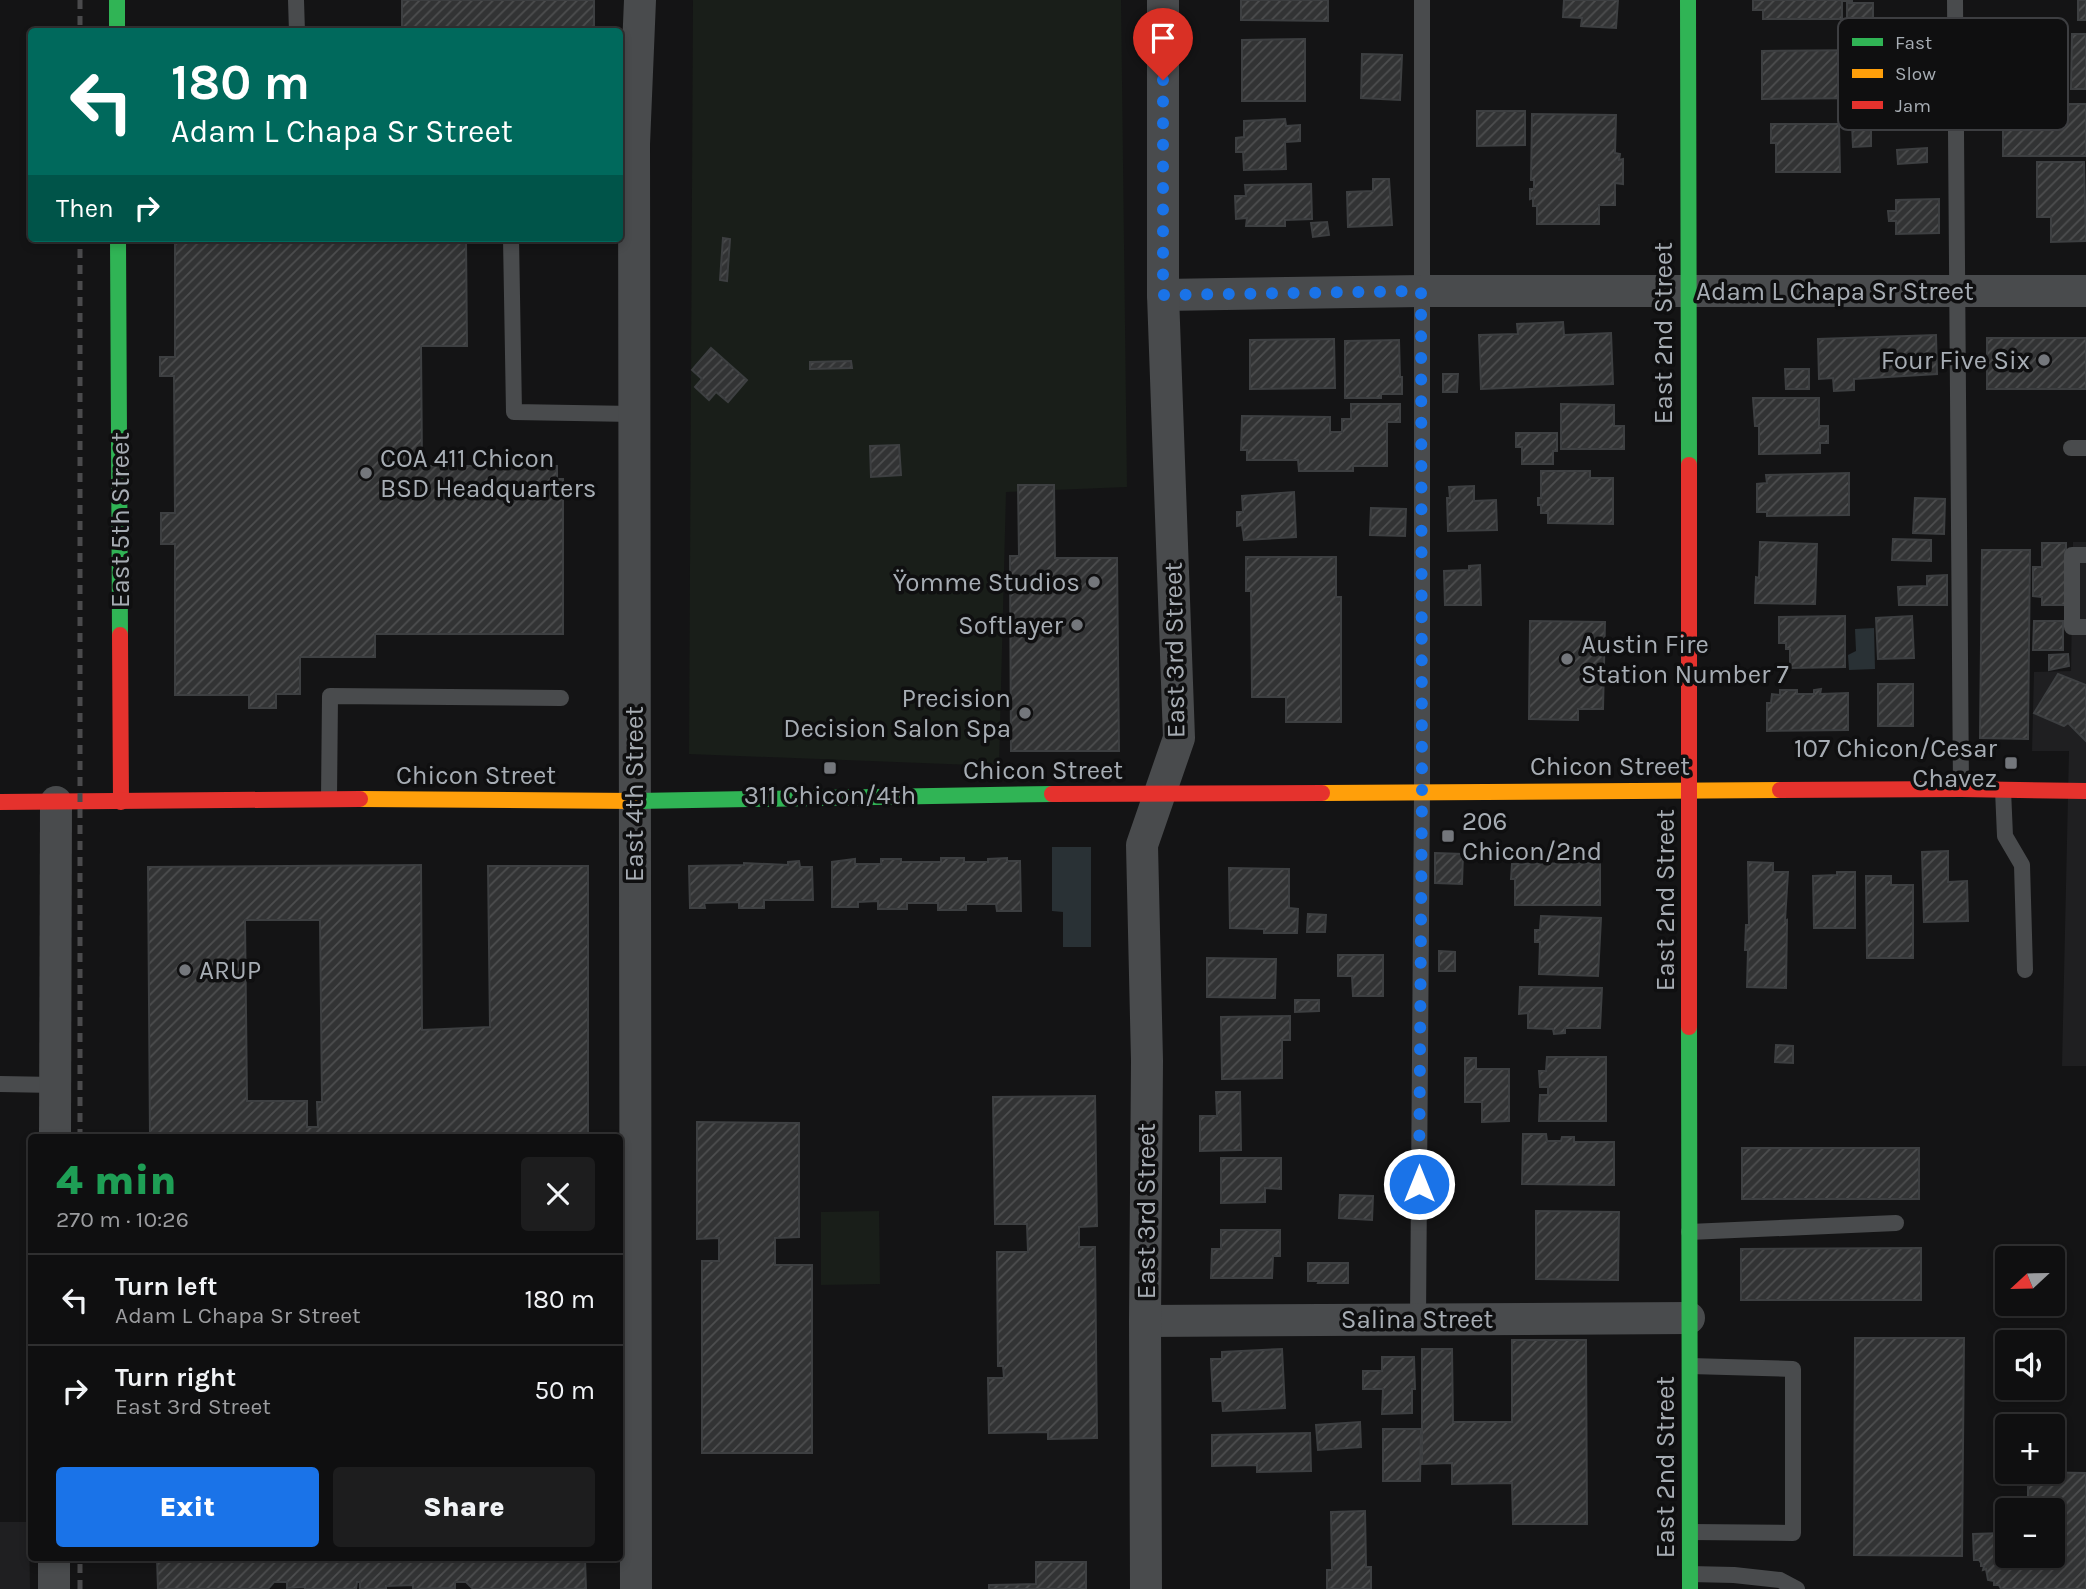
<!DOCTYPE html>
<html lang="en">
<head>
<meta charset="utf-8">
<style>
	:root { --surface:#0f0f10; --page:#1d1d1e; --text:#f1f3f6; --muted:#9b9c9f; --line:#2f2f30; --accent:#1a73e8 }
	body { margin:0; font-family:Karla,sans-serif; background:var(--page); color:var(--text); height:100vh; display:flex; flex-direction:column; font-size:26px; white-space:nowrap }
	* { box-sizing:border-box; margin:0 }
	p { font-size:23px; color:var(--muted) }
	.icon { flex:none; width:38px; height:38px; fill:none; stroke:currentColor; stroke-width:2; stroke-linecap:round; stroke-linejoin:round }
	.map { position:relative; flex:1; overflow:hidden }
	.sheet { position:absolute; left:28px; top:1134px; width:595px; height:427px; display:flex; flex-direction:column; background:var(--surface); border-radius:7px; box-shadow:0 4px 10px #0003,0 0 0 2px var(--line) }
	.sheet>* { flex:none }
	.banner { position:absolute; left:28px; top:28px; width:595px; height:214px; border-radius:7px; box-shadow:0 4px 10px #0003,0 0 0 2px var(--line); background:#00695c; color:#fff; overflow:hidden }
	.needle { width:46px; rotate:248deg }
	.controls { position:absolute; left:1995px; top:1246px; display:grid; gap:14px }
	.controls a { display:grid; place-items:center; width:70px; height:70px; border-radius:7px; background:var(--surface); box-shadow:0 4px 10px #0003,0 0 0 2px var(--line); font-size:35px }
	.pin { position:absolute; display:grid; place-items:center; width:60px; height:60px; color:#fff; margin:-72px -30px; border-radius:50% 50% 50% 0; rotate:-45deg; box-shadow:0 0 7px #0007 }
	.pin .icon { rotate:45deg }
	.me { position:absolute; width:77px; margin:-38px; rotate:0deg; stroke-linejoin:round; filter:drop-shadow(0 0 5px #0008) }
	.turn { display:flex; align-items:center; gap:24px; height:147px; padding:0 28px; font-size:32px }
	.turn .icon { width:91px; height:91px; stroke-width:2.5 }
	.turn b { display:block; font-size:49px; line-height:60px }
	.then { display:flex; align-items:center; height:66px; padding:0 28px; background:#0003; gap:14px; font-size:26px }
	.round { display:grid; place-items:center; flex:none; width:74px; height:74px; border-radius:7px; background:var(--page) }
	.head { display:flex; align-items:center; justify-content:space-between; height:119px; padding:0 28px }
	h1 { font-size:42px; font-weight:800; line-height:52px; color:#1e9e55 }
	.primary-button { display:flex; gap:14px; margin-top:auto; padding:14px 28px }
	.primary-button a { flex:1; height:80px; border-radius:7px; background:var(--accent); color:#fff; font-size:28px; font-weight:800; line-height:80px; text-align:center }
	.primary-button a+a { background:var(--page); color:var(--text) }
	ul { padding:0; list-style:none }
	li { display:flex; align-items:center; gap:21px; height:91px; padding:0 28px; border-top:2px solid var(--line) }
	li div { flex:1 }
	li b { display:block; font-size:26px }
	li em { font-style:normal }
	.map>svg:first-child { display:block }
	.built { fill:#1f1f21 }
	.park { fill:#191e19 }
	.water { fill:#293135 }
	.building { fill:url(#building-hatch); stroke:#3d3f41; stroke-width:2; fill-rule:evenodd }
	.lines { fill:none; stroke-linecap:round; stroke-linejoin:round }
	.lane { stroke:#494b4d; stroke-width:16 }
	.street { stroke:#494b4d; stroke-width:32 }
	.fast { stroke:#30b455; stroke-width:16 }
	.slow { stroke:#ff9f0a; stroke-width:16 }
	.jam { stroke:#e5322d; stroke-width:16 }
	.rail { stroke:#4a4a4c; stroke-width:5; stroke-dasharray:9 7; stroke-linecap:butt }
	.route { stroke:#1a73e8; stroke-width:12; stroke-dasharray:0 21.6 }
	.poi-dot { fill:#74777c; stroke:#0f0f10; stroke-width:2.5 }
	.labels { text-anchor:middle; stroke-width:7; stroke-linejoin:round; paint-order:stroke }
	.street-label { font-size:26px; fill:#a7adb4; stroke:#0f0f10 }
	.poi-label { font-size:26px; fill:#a7adb4; stroke:#0f0f10; text-anchor:end }
	.key { fill:#0f0f10; stroke:#3d3e41; stroke-width:2 }
	.key-label { font-size:19px; fill:#a7adb4 }
</style>
</head>
<body>
<div class="map">
<svg width="2086" height="1589" viewBox="0 0 2086 1589">
	<defs>
		<pattern id="building-hatch" width="6" height="6" patternUnits="userSpaceOnUse" patternTransform="scale(1.75)"><rect width="6" height="6" fill="#323334"/><path d="M-1 1l2-2M0 6l6-6M5 7l2-2" fill="none" stroke="#4d4e4f"/></pattern>
	</defs>
	<rect width="100%" height="100%" fill="#141415"/>
	<g class="built">
		<polygon points="2073,542 2086,542 2086,1066 2062,1066 2069,751 2032,751 2034,672 2071,671"/>
		<polygon points="0,1522 29,1522 30,1589 0,1589"/>
	</g>
	<g class="park">
		<polygon points="693,0 1121,0 1127,487 1006,492 999,766 689,754"/>
		<polygon points="879,1211 880,1284 821,1285 821,1212"/>
	</g>
	<g class="water">
		<polygon points="1874,628 1875,669 1849,670 1848,655 1856,651 1855,629"/>
		<polygon points="1052,847 1091,847 1091,947 1063,947 1063,912 1052,911"/>
	</g>
	<g class="building">
		<rect x="402" y="0" width="192" height="32"/>
		<polygon points="1241,0 1328,0 1328,21 1241,20"/>
		<polygon points="1564,0 1618,0 1616,28 1581,26 1582,18 1563,17"/>
		<polygon points="1753,0 1852,0 1852,1 1842,1 1842,19 1763,19 1763,10 1753,10"/>
		<rect x="2078" y="0" width="8" height="20"/>
		<rect x="1847" y="3" width="26" height="30"/>
		<polygon points="2072,34 2086,34 2086,89 2071,89"/>
		<polygon points="1305,39 1305,101 1242,101 1242,40"/>
		<polygon points="1878,50 1878,98 1762,99 1762,51"/>
		<polygon points="1362,54 1402,55 1400,100 1361,98"/>
		<rect x="2003" y="104" width="83" height="52"/>
		<polygon points="1477,111 1525,111 1525,145 1477,146"/>
		<polygon points="1532,114 1616,115 1615,153 1620,154 1619,160 1623,159 1623,184 1615,183 1615,205 1599,205 1599,224 1537,224 1537,206 1533,206 1533,198 1530,199 1530,189 1534,189 1534,180 1531,180"/>
		<polygon points="1285,119 1286,126 1300,125 1300,141 1285,142 1286,169 1244,170 1243,152 1236,152 1236,138 1244,137 1244,121"/>
		<polygon points="1771,124 1839,124 1840,172 1776,172 1776,143 1771,143"/>
		<polygon points="1871,124 1871,146 1853,147 1852,125"/>
		<polygon points="1927,148 1927,162 1898,164 1897,150"/>
		<polygon points="2037,162 2084,162 2086,241 2051,242 2051,217 2037,217"/>
		<polygon points="1373,179 1389,179 1392,225 1348,227 1347,192 1373,191"/>
		<polygon points="1311,184 1312,219 1285,220 1285,226 1246,226 1247,218 1236,219 1235,196 1246,196 1245,185"/>
		<polygon points="1939,199 1939,233 1896,234 1896,221 1889,221 1888,211 1896,211 1896,200"/>
		<polygon points="1327,222 1329,235 1313,237 1311,223"/>
		<polygon points="466,238 467,346 421,346 422,466 557,466 557,479 563,479 563,634 375,634 375,657 300,657 300,694 276,694 276,708 249,708 249,695 175,695 175,544 161,544 161,513 175,513 174,376 160,376 160,357 175,357 175,239"/>
		<polygon points="723,238 730,239 727,281 720,280"/>
		<polygon points="1563,322 1564,335 1611,333 1613,384 1481,389 1479,335 1518,334 1517,324"/>
		<polygon points="1936,335 1937,374 1854,379 1854,390 1834,391 1833,378 1819,379 1818,339"/>
		<rect x="1987" y="338" width="99" height="51"/>
		<polygon points="1334,339 1335,388 1250,389 1250,340"/>
		<polygon points="1399,340 1400,377 1402,377 1402,394 1381,394 1381,398 1345,398 1345,341"/>
		<polygon points="711,348 747,380 728,402 716,392 709,400 695,387 702,379 692,370"/>
		<polygon points="851,361 852,368 810,369 810,362"/>
		<polygon points="1785,369 1809,369 1809,389 1786,389"/>
		<polygon points="1443,374 1458,374 1457,392 1443,392"/>
		<polygon points="1753,398 1819,398 1819,426 1828,426 1828,443 1820,443 1820,453 1759,454 1759,426 1755,426"/>
		<polygon points="1351,404 1400,404 1400,422 1387,422 1387,466 1353,466 1353,471 1299,471 1298,460 1247,460 1247,450 1241,450 1242,416 1330,417 1330,432 1342,432 1342,419 1351,419"/>
		<polygon points="1561,404 1614,405 1614,426 1624,426 1624,449 1561,449"/>
		<polygon points="1516,433 1557,433 1557,451 1553,451 1553,464 1522,464 1522,447 1516,447"/>
		<polygon points="899,445 901,475 871,477 870,446"/>
		<polygon points="1541,471 1590,471 1590,478 1613,478 1613,524 1548,523 1548,513 1541,513 1541,505 1538,505 1538,498 1541,498"/>
		<polygon points="1849,473 1849,515 1767,516 1767,512 1757,512 1757,484 1767,483 1766,475"/>
		<polygon points="1018,485 1054,485 1055,558 1117,558 1119,751 1011,751 1010,556 1019,556"/>
		<polygon points="1474,486 1474,501 1496,500 1497,530 1448,531 1447,498 1450,498 1449,487"/>
		<polygon points="1294,492 1296,537 1244,540 1242,525 1237,526 1237,512 1243,512 1242,496"/>
		<polygon points="1915,498 1945,499 1944,534 1913,533"/>
		<polygon points="1371,508 1406,509 1405,536 1370,535"/>
		<polygon points="1893,539 1931,540 1931,561 1892,560"/>
		<polygon points="1760,542 1817,544 1815,604 1755,603 1756,577 1759,578"/>
		<polygon points="2042,543 2066,543 2066,605 2042,605 2042,597 2033,596 2033,567 2042,567"/>
		<polygon points="1982,550 2030,550 2028,739 1980,738"/>
		<polygon points="1246,557 1336,557 1336,597 1341,597 1341,722 1286,722 1286,697 1252,697 1251,591 1246,591"/>
		<polygon points="1480,565 1481,605 1445,605 1444,571 1469,570 1469,566"/>
		<polygon points="1947,575 1947,605 1899,605 1898,587 1927,586 1927,576"/>
		<polygon points="1845,616 1845,667 1790,668 1790,649 1786,649 1786,643 1779,643 1779,617"/>
		<polygon points="1912,616 1914,658 1878,659 1876,618"/>
		<polygon points="1530,621 1605,622 1603,709 1578,709 1578,720 1529,719"/>
		<polygon points="2034,621 2063,621 2063,650 2033,650"/>
		<polygon points="2068,654 2069,666 2049,670 2049,655"/>
		<polygon points="2058,674 2086,685 2086,741 2068,723 2064,726 2034,713"/>
		<rect x="1878" y="684" width="35" height="42"/>
		<polygon points="1821,689 1820,694 1848,693 1848,730 1767,731 1767,703 1771,703 1772,694 1780,695 1780,690 1797,690 1797,694 1814,694 1814,690"/>
		<polygon points="1948,851 1948,882 1967,881 1968,921 1924,922 1922,852"/>
		<polygon points="1435,853 1463,854 1462,884 1435,883"/>
		<polygon points="941,858 964,858 964,862 988,862 988,859 1007,858 1007,861 1020,861 1021,911 997,911 996,904 966,904 966,910 938,910 938,903 907,903 907,909 878,909 878,901 858,902 858,907 832,907 832,862 855,859 855,864 881,864 881,859 901,859 901,862 941,862"/>
		<polygon points="799,861 800,867 812,867 813,900 764,900 764,908 739,908 739,902 704,903 705,908 690,908 689,866 744,865 744,863 788,865 788,862"/>
		<polygon points="1748,862 1773,863 1773,872 1788,872 1785,921 1787,920 1786,988 1747,987 1748,950 1745,950 1746,925 1749,925"/>
		<polygon points="1600,863 1600,905 1515,905 1515,879 1511,879 1512,864"/>
		<path d="M421,865L422,1030L490,1027L488,866H588V1138H150L148,867ZM245,920H320L322,1102H317L318,1127H307V1101H247Z"/>
		<polygon points="1229,868 1289,869 1289,908 1298,909 1297,933 1264,933 1264,929 1230,928"/>
		<polygon points="1837,872 1855,872 1855,928 1814,928 1813,876 1837,875"/>
		<polygon points="1866,876 1891,876 1891,885 1913,885 1913,958 1867,958"/>
		<polygon points="1308,914 1326,915 1325,932 1307,932"/>
		<polygon points="1541,916 1601,918 1598,976 1539,974 1540,942 1535,942 1535,930 1540,930"/>
		<polygon points="1439,951 1455,952 1455,971 1439,971"/>
		<polygon points="1338,955 1383,955 1383,996 1353,996 1352,976 1338,976"/>
		<polygon points="1207,958 1276,959 1275,998 1207,997"/>
		<polygon points="1520,987 1602,988 1600,1028 1565,1028 1565,1033 1554,1034 1553,1029 1528,1028 1528,1013 1519,1014"/>
		<polygon points="1295,1000 1319,1000 1319,1011 1295,1012"/>
		<polygon points="1290,1016 1290,1040 1282,1040 1282,1078 1222,1079 1221,1017"/>
		<polygon points="1776,1045 1793,1046 1793,1063 1775,1062"/>
		<polygon points="1547,1057 1606,1057 1606,1121 1539,1121 1540,1095 1548,1095 1548,1087 1540,1087 1539,1071 1546,1071"/>
		<polygon points="1465,1058 1476,1058 1476,1069 1509,1069 1509,1121 1482,1122 1482,1102 1465,1102"/>
		<polygon points="1216,1092 1240,1092 1241,1150 1200,1151 1200,1116 1217,1116"/>
		<polygon points="1095,1096 1097,1226 1079,1227 1079,1247 1095,1247 1097,1438 1048,1439 1048,1432 989,1433 988,1378 1004,1378 1003,1366 998,1366 997,1252 1028,1252 1027,1224 995,1224 993,1097"/>
		<polygon points="697,1122 799,1123 799,1237 775,1238 775,1265 812,1265 812,1453 702,1453 702,1261 719,1261 719,1238 697,1239"/>
		<polygon points="1523,1134 1546,1134 1547,1141 1561,1141 1562,1137 1574,1137 1574,1142 1614,1142 1614,1185 1522,1184"/>
		<polygon points="543,1136 543,1138 309,1138"/>
		<rect x="1742" y="1148" width="177" height="51"/>
		<polygon points="1221,1158 1281,1158 1281,1189 1265,1188 1265,1202 1221,1203"/>
		<polygon points="1340,1195 1373,1196 1372,1220 1339,1218"/>
		<polygon points="1536,1211 1619,1212 1618,1280 1536,1279"/>
		<polygon points="1221,1230 1280,1230 1280,1256 1273,1256 1272,1278 1211,1278 1212,1249 1221,1249"/>
		<polygon points="1921,1248 1921,1300 1741,1300 1741,1249"/>
		<polygon points="1308,1263 1348,1263 1348,1283 1318,1283 1319,1281 1308,1281"/>
		<polygon points="1855,1338 1964,1338 1962,1556 1854,1555"/>
		<polygon points="1512,1340 1586,1340 1587,1524 1513,1524 1512,1483 1452,1484 1452,1463 1422,1464 1422,1349 1452,1349 1453,1422 1512,1422"/>
		<polygon points="1282,1349 1285,1408 1223,1411 1222,1401 1213,1401 1211,1359 1222,1359 1222,1352"/>
		<polygon points="1382,1357 1414,1357 1415,1389 1412,1389 1412,1413 1382,1414 1383,1389 1363,1389 1363,1371 1382,1371"/>
		<polygon points="1360,1422 1361,1447 1318,1450 1316,1425"/>
		<polygon points="1383,1429 1421,1429 1420,1481 1383,1481"/>
		<polygon points="1310,1433 1311,1471 1257,1472 1257,1465 1212,1466 1212,1435"/>
		<path d="M2028,1472L2086,1473V1589H2001L1999,1585H1994V1581L1988,1580L1986,1569L1983,1570L1984,1566H1981V1563L1979,1560H1974L1973,1534L2004,1533V1531L2006,1530V1508H2028ZM2007,1510H2053V1556H2007Z"/>
		<polygon points="1365,1511 1366,1567 1371,1567 1371,1589 1327,1589 1327,1570 1332,1570 1331,1512"/>
		<polygon points="157,1558 585,1558 586,1589 473,1589 466,1582 455,1582 455,1588 413,1589 413,1585 386,1586 386,1589 360,1589 360,1582 357,1582 356,1589 305,1589 305,1587 287,1588 287,1582 274,1582 268,1589 158,1589"/>
		<polygon points="1036,1562 1086,1562 1086,1589 989,1589 989,1585 1036,1584"/>
	</g>
	<g class="lines">
		<g class="lane">
			<polyline points="296,0 297,32"/>
			<polyline points="1955,0 1961,789"/>
			<polyline points="511,238 514,412 634,414"/>
			<polyline points="2071,448 2086,448"/>
			<polyline points="2086,555 2072,555 2072,627 2086,627"/>
			<polyline points="2003,790 2005,836 2022,865 2025,970"/>
			<polyline points="329,799 330,696 561,698"/>
			<polyline points="0,1084 55,1085"/>
			<polyline points="1689,1232 1896,1223"/>
			<polyline points="1418,1319 1422,792 1422,0"/>
			<polyline points="1690,1366 1793,1369 1793,1533 1690,1532"/>
			<polyline points="1690,1574 1734,1575 1780,1580 1797,1589"/>
		</g>
		<g class="street">
			<polyline points="1163,295 1421,291 2086,291"/>
			<polyline points="55,1138 56,802"/>
			<polyline points="1145,1321 1689,1318"/>
			<polyline points="54,1589 54,1558"/>
			<polyline points="636,1589 634,144 640,0"/>
			<polyline points="1146,1589 1145,1321 1147,1061 1142,845 1179,738 1163,295 1163,0"/>
		</g>
		<g class="fast">
			<polyline points="117,0 117,32"/>
			<polyline points="1688,0 1689,465"/>
			<polyline points="118,238 120,635"/>
			<polyline points="636,801 1052,794"/>
			<polyline points="1689,1027 1690,1589"/>
		</g>
		<g class="slow">
			<polyline points="1322,793 1780,790"/>
			<polyline points="360,799 636,801"/>
		</g>
		<g class="jam">
			<polyline points="1689,465 1689,1027"/>
			<polyline points="120,635 121,802"/>
			<polyline points="1780,790 1961,789 2086,791"/>
			<polyline points="1052,794 1322,793"/>
			<polyline points="0,802 360,799"/>
		</g>
		<g class="rail">
			<polyline points="80,0 80,32"/>
			<polyline points="80,1138 80,238"/>
			<polyline points="80,1589 80,1558"/>
		</g>
	</g>
	<g class="lines">
		<polyline class="route" points="1163,80 1163,295 1421,291 1422,792 1419,1184"/>
	</g>
	<g class="poi-dot">
		<circle cx="2044" cy="360" r="7"/>
		<circle cx="366" cy="473" r="7"/>
		<circle cx="1094" cy="582" r="7"/>
		<circle cx="1077" cy="625" r="7"/>
		<circle cx="1567" cy="659" r="7"/>
		<circle cx="1025" cy="713" r="7"/>
		<rect x="2004" y="756" width="14" height="14" rx="3.5"/>
		<rect x="823" y="761" width="14" height="14" rx="3.5"/>
		<rect x="1441" y="829" width="14" height="14" rx="3.5"/>
		<circle cx="185" cy="970" r="7"/>
	</g>
	<g class="labels">
		<g class="street-label">
			<text x="1835" y="300">Adam L Chapa Sr Street</text>
			<text transform="translate(1663 333) rotate(-90)" y="9">East 2nd Street</text>
			<text transform="translate(120 520) rotate(-90)" y="9">East 5th Street</text>
			<text transform="translate(1174 650) rotate(-91)" y="9">East 3rd Street</text>
			<text x="1610" y="775">Chicon Street</text>
			<text x="1043" y="779">Chicon Street</text>
			<text x="476" y="784">Chicon Street</text>
			<text transform="translate(634 794) rotate(-90)" y="9">East 4th Street</text>
			<text transform="translate(1665 900) rotate(-90)" y="9">East 2nd Street</text>
			<text transform="translate(1146 1211) rotate(-90)" y="9">East 3rd Street</text>
			<text x="1417" y="1328">Salina Street</text>
			<text transform="translate(1665 1467) rotate(-90)" y="9">East 2nd Street</text>
		</g>
		<g class="poi-label">
			<text x="2030" y="369">Four Five Six</text>
			<text x="380" y="467" text-anchor="start">COA 411 Chicon<tspan x="380" dy="30">BSD Headquarters</tspan></text>
			<text x="1080" y="591">Ÿomme Studios</text>
			<text x="1063" y="634">Softlayer</text>
			<text x="1581" y="653" text-anchor="start">Austin Fire<tspan x="1581" dy="30">Station Number 7</tspan></text>
			<text x="1011" y="707">Precision<tspan x="1011" dy="30">Decision Salon Spa</tspan></text>
			<text x="1997" y="757">107 Chicon/Cesar<tspan x="1997" dy="30">Chavez</tspan></text>
			<text x="830" y="804" text-anchor="middle">311 Chicon/4th</text>
			<text x="1462" y="830" text-anchor="start">206<tspan x="1462" dy="30">Chicon/2nd</tspan></text>
			<text x="199" y="979" text-anchor="start">ARUP</text>
		</g>
	</g>
	<rect x="1838" y="18" width="230" height="112" rx="10" class="key"/>
	<rect x="1852" y="38" width="31" height="8" fill="#30b455"/>
	<rect x="1852" y="69" width="31" height="9" fill="#ff9f0a"/>
	<rect x="1852" y="101" width="31" height="8" fill="#e5322d"/>
	<g class="key-label">
		<text x="1895" y="49">Fast</text>
		<text x="1895" y="80">Slow</text>
		<text x="1895" y="112">Jam</text>
	</g>
</svg>
<div class="controls">
<a><svg class="needle" viewBox="-14 -14 28 28"><path d="M0-13l5 13h-10z" fill="#e53935"/><path d="M0 13l5-13h-10z" fill="#9b9c9f"/></svg></a>
<a><svg class="icon" aria-label="sound" viewBox="0 0 24 24"><path d="M4 9h4l5-4v14l-5-4H4zM17 9q2 3 0 6"/></svg></a>
<a>+</a>
<a>−</a>
</div>
<div class="pin" style="left:1163px;top:80px;background:#d93025"><svg class="icon" aria-label="arrive" viewBox="0 0 24 24"><path d="M6 21V4h12l-3 4 3 4H6"/></svg></div>
<svg class="me" style="left:1419px;top:1184px" viewBox="-20 -20 40 40"><circle r="17" fill="#1a73e8" stroke="#fff" stroke-width="3"/><path d="M0-11L8 9 0 5-8 9z" fill="#fff"/></svg>
<div class="banner">
<div class="turn"><svg class="icon" aria-label="left" viewBox="0 0 24 24"><path d="M17 20v-9H6M10 6l-5 5 5 5"/></svg><div><b>180 m</b>Adam L Chapa Sr Street</div></div>
<div class="then">Then<svg class="icon" aria-label="right" viewBox="0 0 24 24"><path d="M7 20v-9h11M14 6l5 5-5 5"/></svg></div>
</div>
<section class="sheet">
<div class="head"><div><h1>4 min</h1><p>270 m · 10:26</p></div><a class="round"><svg class="icon" aria-label="close" viewBox="0 0 24 24"><path d="M6 6l12 12M18 6L6 18"/></svg></a></div>
<ul>
<li><svg class="icon" aria-label="left" viewBox="0 0 24 24"><path d="M17 20v-9H6M10 6l-5 5 5 5"/></svg><div><b>Turn left</b><p>Adam L Chapa Sr Street</p></div><em>180 m</em></li>
<li><svg class="icon" aria-label="right" viewBox="0 0 24 24"><path d="M7 20v-9h11M14 6l5 5-5 5"/></svg><div><b>Turn right</b><p>East 3rd Street</p></div><em>50 m</em></li>
</ul>
<div class="primary-button"><a>Exit</a><a>Share</a></div>
</section>
</div>
</body>
</html>
